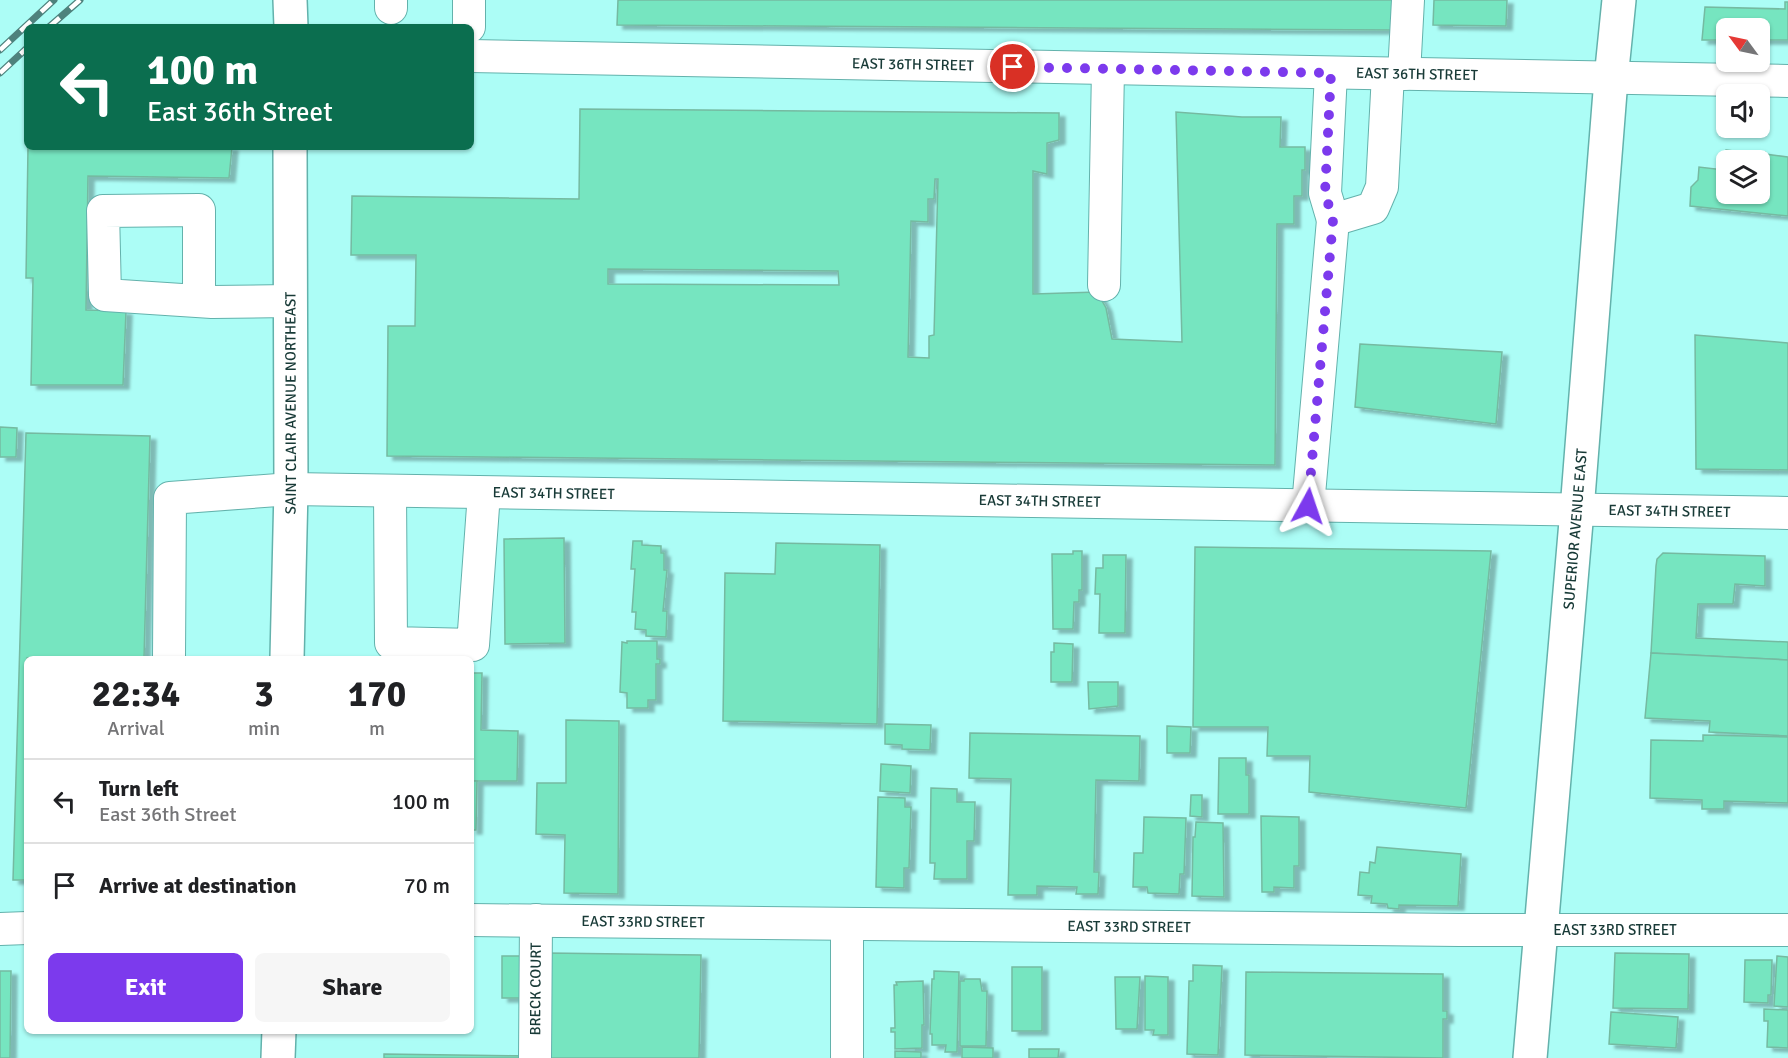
<!DOCTYPE html>
<html lang="en">
<head>
<meta charset="utf-8">
<style>
	:root { --surface:#fff; --page:#f6f6f6; --text:#202124; --muted:#757577; --line:#e0e0e0; --accent:#7c3aed }
	body { margin:0; font-family:Signika,sans-serif; background:var(--page); color:var(--text); height:100vh; display:flex; flex-direction:column; font-size:22px; white-space:nowrap }
	* { box-sizing:border-box; margin:0 }
	p { font-size:20px; color:var(--muted) }
	.icon { flex:none; width:33px; height:33px; fill:none; stroke:currentColor; stroke-width:2; stroke-linecap:round; stroke-linejoin:round }
	.map { position:relative; flex:1; overflow:hidden }
	.details { position:absolute; left:24px; top:656px; width:450px; height:378px; display:flex; flex-direction:column; background:var(--surface); border-radius:9px; box-shadow:0 2px 4px #0004 }
	.details>* { flex:none }
	.hud { position:absolute; left:24px; top:24px; width:450px; height:126px; border-radius:9px; box-shadow:0 2px 4px #0004; background:#0b6e4f; color:#fff; overflow:hidden }
	.needle { width:39px; rotate:303deg }
	.tools { position:absolute; left:1716px; top:18px; display:grid; gap:12px }
	.tools a { display:grid; place-items:center; width:54px; height:54px; border-radius:9px; background:var(--surface); box-shadow:0 2px 4px #0004; font-size:30px }
	.pin { position:absolute; display:grid; place-items:center; width:51px; height:51px; color:#fff; margin:-26px; border:3px solid #fff; border-radius:50%; box-shadow:0 2px 6px #0007 }
	.me { position:absolute; width:66px; margin:-33px; rotate:5deg; stroke-linejoin:round; filter:drop-shadow(0 0 4px #0008) }
	.turn { display:flex; align-items:center; gap:21px; height:126px; padding:0 24px; font-size:27px }
	.turn .icon { width:78px; height:78px; stroke-width:2.5 }
	.turn b { display:block; font-size:42px; line-height:51px }
	.eta { display:flex; justify-content:space-evenly; align-items:center; height:102px; text-align:center }
	.eta b { font-size:36px; font-weight:700; line-height:42px }
	.cta { display:flex; gap:12px; margin-top:auto; padding:12px 24px }
	.cta a { flex:1; height:69px; border-radius:9px; background:var(--accent); color:#fff; font-size:24px; font-weight:700; line-height:69px; text-align:center }
	.cta a+a { background:var(--page); color:var(--text) }
	ul { padding:0; list-style:none }
	li { display:flex; align-items:center; gap:18px; height:84px; padding:0 24px; border-top:2px solid var(--line) }
	li div { flex:1 }
	li b { display:block; font-size:22px }
	li em { font-style:normal }
	.map>svg:first-child { display:block }
	.building { fill:#76e5c0; stroke:#75baa1; stroke-width:1.5; fill-rule:evenodd; filter:url(#shadow) }
	.lines { fill:none; stroke-linecap:round; stroke-linejoin:round }
	.minor-casing { stroke:#63b2ac; stroke-width:34 }
	.major-casing { stroke:#63b2ac; stroke-width:36 }
	.minor { stroke:#fff; stroke-width:32 }
	.major { stroke:#fff; stroke-width:33 }
	.rail-casing { stroke:#4e827d; stroke-width:7 }
	.rail { stroke:#fff; stroke-width:4.5; stroke-dasharray:14; stroke-linecap:butt }
	.route { stroke:#7c3aed; stroke-width:10; stroke-dasharray:0 18 }
	.labels { text-anchor:middle; stroke-width:4.5; stroke-linejoin:round; paint-order:stroke }
	.street-label { font-size:15px; fill:#183a37; stroke:#fff }
</style>
</head>
<body>
<div class="map">
<svg width="1788" height="1058" viewBox="0 0 1788 1058">
	<defs>
		<filter id="shadow"><feDropShadow dx="6" dy="4" stdDeviation="1.5" flood-color="#0004"/></filter>
	</defs>
	<rect width="100%" height="100%" fill="#acfdf6"/>
	<g class="building">
		<polygon points="618,0 1392,0 1393,30 617,25"/>
		<polygon points="1434,0 1507,0 1506,26 1433,25"/>
		<polygon points="1785,2 1788,2 1788,40 1760,40 1760,28 1726,28 1726,40 1702,40 1705,7 1785,9"/>
		<path d="M580,109L1059,113V140L1047,143V174L1033,171V294L1097,292L1106,308L1112,339L1182,342L1176,112L1242,117H1281L1280,147H1305V170H1302V196H1294V224H1277L1275,465L387,456L388,326H415L416,255H351L352,196L579,199ZM935,179H938L934,335L929,336V358L908,357L911,221L928,222V199H934ZM608,269L838,271L839,285L608,284Z"/>
		<polygon points="28,147 232,147 229,178 88,176 86,310 126,311 123,385 31,385 33,278 26,278"/>
		<path d="M1726,150L1750,153V151L1765,152V154L1788,157V216L1690,206L1691,187L1698,180L1699,167L1724,170ZM1726,160H1760V194H1726Z"/>
		<polygon points="1695,335 1788,343 1788,470 1696,469"/>
		<polygon points="1360,344 1502,352 1496,424 1355,407"/>
		<polygon points="0,427 17,428 16,457 0,457"/>
		<polygon points="26,433 150,436 144,658 27,658 27,880 13,880"/>
		<polygon points="564,538 565,643 505,644 504,539"/>
		<polygon points="633,541 642,541 642,545 661,546 661,553 664,553 664,570 667,570 663,611 667,611 666,637 646,636 646,630 635,629 636,612 632,612 635,569 631,569"/>
		<polygon points="776,543 880,545 877,724 723,721 725,573 775,574"/>
		<polygon points="1195,547 1491,551 1466,808 1309,792 1310,756 1267,756 1268,727 1193,727"/>
		<polygon points="1073,551 1082,551 1082,590 1079,590 1079,602 1074,602 1073,629 1053,629 1052,554 1073,554"/>
		<polygon points="1663,553 1765,556 1765,586 1735,584 1733,604 1698,604 1696,638 1788,642 1788,660 1651,653 1656,566 1657,559"/>
		<polygon points="1103,555 1126,555 1125,633 1099,633 1100,594 1095,594 1096,568 1103,568"/>
		<polygon points="627,641 657,641 657,659 660,659 660,664 656,664 656,700 648,700 648,708 627,708 627,693 620,692 622,642 627,643"/>
		<polygon points="1054,643 1073,644 1072,682 1051,682 1051,652 1054,652"/>
		<polygon points="1651,653 1788,660 1788,736 1709,732 1710,721 1645,718"/>
		<polygon points="471,673 482,673 481,730 518,731 517,781 471,781"/>
		<polygon points="1088,682 1118,682 1118,706 1089,709"/>
		<polygon points="566,720 619,721 618,894 564,893 565,835 536,834 537,783 566,783"/>
		<polygon points="885,724 931,725 930,750 902,749 902,745 885,744"/>
		<polygon points="1167,726 1191,727 1190,753 1167,753"/>
		<polygon points="970,733 1140,736 1139,781 1096,780 1094,872 1099,872 1098,894 1076,894 1077,887 1037,886 1037,895 1008,895 1011,779 969,778"/>
		<polygon points="1703,735 1788,737 1788,803 1724,801 1724,809 1702,809 1702,800 1650,798 1651,740 1703,741"/>
		<polygon points="1219,758 1246,758 1246,775 1249,775 1249,814 1218,814"/>
		<polygon points="881,764 911,766 910,793 880,791"/>
		<polygon points="471,781 477,781 476,830 471,830"/>
		<polygon points="931,788 957,789 957,802 975,802 974,841 967,841 967,879 934,879 935,863 930,863"/>
		<polygon points="1191,795 1202,795 1202,817 1190,816"/>
		<polygon points="878,797 905,798 905,807 911,807 909,868 904,868 904,888 876,887"/>
		<polygon points="1261,816 1299,817 1299,866 1294,866 1294,888 1274,887 1274,892 1262,892"/>
		<polygon points="1144,817 1186,818 1184,874 1180,874 1179,894 1148,893 1147,887 1133,887 1134,853 1143,853"/>
		<polygon points="1196,822 1223,823 1224,897 1192,896 1193,837 1195,837"/>
		<polygon points="1377,847 1461,854 1458,906 1399,905 1399,909 1388,908 1387,904 1371,903 1372,896 1358,895 1360,872 1369,873 1370,862 1375,863"/>
		<polygon points="548,953 701,955 699,1058 545,1058"/>
		<polygon points="1615,953 1689,954 1688,1009 1613,1008"/>
		<rect x="502" y="956" width="27" height="42"/>
		<polygon points="1777,956 1788,957 1788,1007 1774,1006"/>
		<polygon points="1745,960 1772,960 1771,995 1768,995 1768,1003 1744,1002"/>
		<polygon points="1193,965 1222,966 1218,1055 1187,1054 1189,981 1193,981"/>
		<rect x="1012" y="967" width="30" height="64"/>
		<polygon points="0,971 11,971 10,1058 0,1058"/>
		<polygon points="934,971 959,972 957,1052 945,1052 946,1045 932,1045 932,1034 930,1034 932,979 934,979"/>
		<polygon points="1246,972 1443,974 1443,1011 1447,1011 1447,1019 1443,1019 1443,1058 1245,1055"/>
		<polygon points="1145,976 1168,977 1168,1035 1153,1035 1154,1030 1145,1030"/>
		<polygon points="1115,977 1140,977 1137,1029 1116,1029"/>
		<polygon points="964,979 980,979 982,991 987,991 986,1046 960,1046 960,981 964,981"/>
		<polygon points="923,981 924,1025 922,1025 922,1048 895,1049 895,1032 891,1032 891,1028 895,1028 894,985 897,985 896,982"/>
		<polygon points="1764,1009 1788,1010 1788,1048 1767,1047 1768,1021 1764,1021"/>
		<polygon points="1611,1012 1678,1017 1676,1048 1609,1044"/>
		<polygon points="962,1047 993,1048 993,1058 962,1058"/>
		<polygon points="1029,1049 1059,1049 1058,1058 1029,1058"/>
		<polygon points="895,1051 921,1052 921,1058 895,1058"/>
		<polygon points="384,1054 530,1056 530,1058 384,1058"/>
	</g>
	<g class="lines">
		<defs>
			<g id="minor">
				<polyline points="391,0 391,8"/>
				<polyline points="469,0 469,27"/>
				<path id="s1" d="M471,56L1788,81"/>
				<polyline points="1331,73 1325,193 1333,220"/>
				<polyline points="1404,74 1408,0"/>
				<polyline points="1104,285 1108,69"/>
				<polyline points="199,300 199,210 103,211 105,295 212,302 290,301"/>
				<polyline points="390,491 391,643 473,645 484,493"/>
				<polyline points="1308,506 1333,220 1373,208 1382,187 1388,74"/>
				<path id="s2" d="M169,658L170,498L291,489L1788,513"/>
				<path id="s3" d="M471,920L1459,930H1788"/>
				<polyline points="0,929 27,928"/>
				<path id="s4" d="M535,1058L536,920"/>
				<polyline points="847,1058 847,925"/>
			</g>
			<g id="major">
				<polyline points="290,0 291,27"/>
				<path id="s5" d="M287,658L291,489L290,147"/>
				<polyline points="278,1058 279,1030"/>
				<path id="s6" d="M1530,1058L1577,510L1611,79L1619,0"/>
			</g>
		</defs>
		<use href="#minor" class="minor-casing"/>
		<use href="#major" class="major-casing"/>
		<use href="#minor" class="minor"/>
		<use href="#major" class="major"/>
		<defs>
			<g id="rail">
				<polyline points="49,27 80,0"/>
				<polyline points="0,50 54,0"/>
				<polyline points="0,73 27,48"/>
			</g>
		</defs>
		<use href="#rail" class="rail-casing"/>
		<use href="#rail" class="rail"/>
	</g>
	<g class="lines">
		<polyline class="route" points="1013,67 1331,73 1325,193 1333,220 1308,506"/>
	</g>
	<g class="labels">
		<g class="street-label">
			<text dy="5" stroke="none"><textPath href="#s1" startOffset="442">EAST 36TH STREET</textPath></text>
			<text dy="5" stroke="none"><textPath href="#s1" startOffset="946">EAST 36TH STREET</textPath></text>
			<text dy="5" stroke="none"><textPath href="#s5" startOffset="255">SAINT CLAIR AVENUE NORTHEAST</textPath></text>
			<text dy="5" stroke="none"><textPath href="#s2" startOffset="544">EAST 34TH STREET</textPath></text>
			<text dy="5" stroke="none"><textPath href="#s2" startOffset="1030">EAST 34TH STREET</textPath></text>
			<text dy="5" stroke="none"><textPath href="#s2" startOffset="1660">EAST 34TH STREET</textPath></text>
			<text dy="5" stroke="none"><textPath href="#s6" startOffset="531">SUPERIOR AVENUE EAST</textPath></text>
			<text dy="5" stroke="none"><textPath href="#s3" startOffset="172">EAST 33RD STREET</textPath></text>
			<text dy="5" stroke="none"><textPath href="#s3" startOffset="658">EAST 33RD STREET</textPath></text>
			<text dy="5" stroke="none"><textPath href="#s3" startOffset="1144">EAST 33RD STREET</textPath></text>
			<text dy="5" stroke="none"><textPath href="#s4" startOffset="69">BRECK COURT</textPath></text>
		</g>
	</g>
</svg>
<div class="tools">
<a><svg class="needle" viewBox="-14 -14 28 28"><path d="M0-13l5 13h-10z" fill="#e53935"/><path d="M0 13l5-13h-10z" fill="#757577"/></svg></a>
<a><svg class="icon" aria-label="sound" viewBox="0 0 24 24"><path d="M4 9h4l5-4v14l-5-4H4zM17 9q2 3 0 6"/></svg></a>
<a><svg class="icon" aria-label="layers" viewBox="0 0 24 24"><path d="M12 4l9 5-9 5-9-5zM3 14l9 5 9-5"/></svg></a>
</div>
<div class="pin" style="left:1013px;top:67px;background:#d93025"><svg class="icon" aria-label="arrive" viewBox="0 0 24 24"><path d="M6 21V4h12l-3 4 3 4H6"/></svg></div>
<svg class="me" style="left:1308px;top:506px" viewBox="-20 -20 40 40"><path d="M0-17L14 15 0 8-14 15z" fill="#7c3aed" stroke="#fff" stroke-width="4"/></svg>
<div class="hud">
<div class="turn"><svg class="icon" aria-label="left" viewBox="0 0 24 24"><path d="M17 20v-9H6M10 6l-5 5 5 5"/></svg><div><b>100 m</b>East 36th Street</div></div>
</div>
<section class="details">
<div class="eta">
<div><b>22:34</b><p>Arrival</p></div>
<div><b>3</b><p>min</p></div>
<div><b>170</b><p>m</p></div>
</div>
<ul>
<li><svg class="icon" aria-label="left" viewBox="0 0 24 24"><path d="M17 20v-9H6M10 6l-5 5 5 5"/></svg><div><b>Turn left</b><p>East 36th Street</p></div><em>100 m</em></li>
<li><svg class="icon" aria-label="arrive" viewBox="0 0 24 24"><path d="M6 21V4h12l-3 4 3 4H6"/></svg><div><b>Arrive at destination</b></div><em>70 m</em></li>
</ul>
<div class="cta"><a>Exit</a><a>Share</a></div>
</section>
</div>
</body>
</html>
